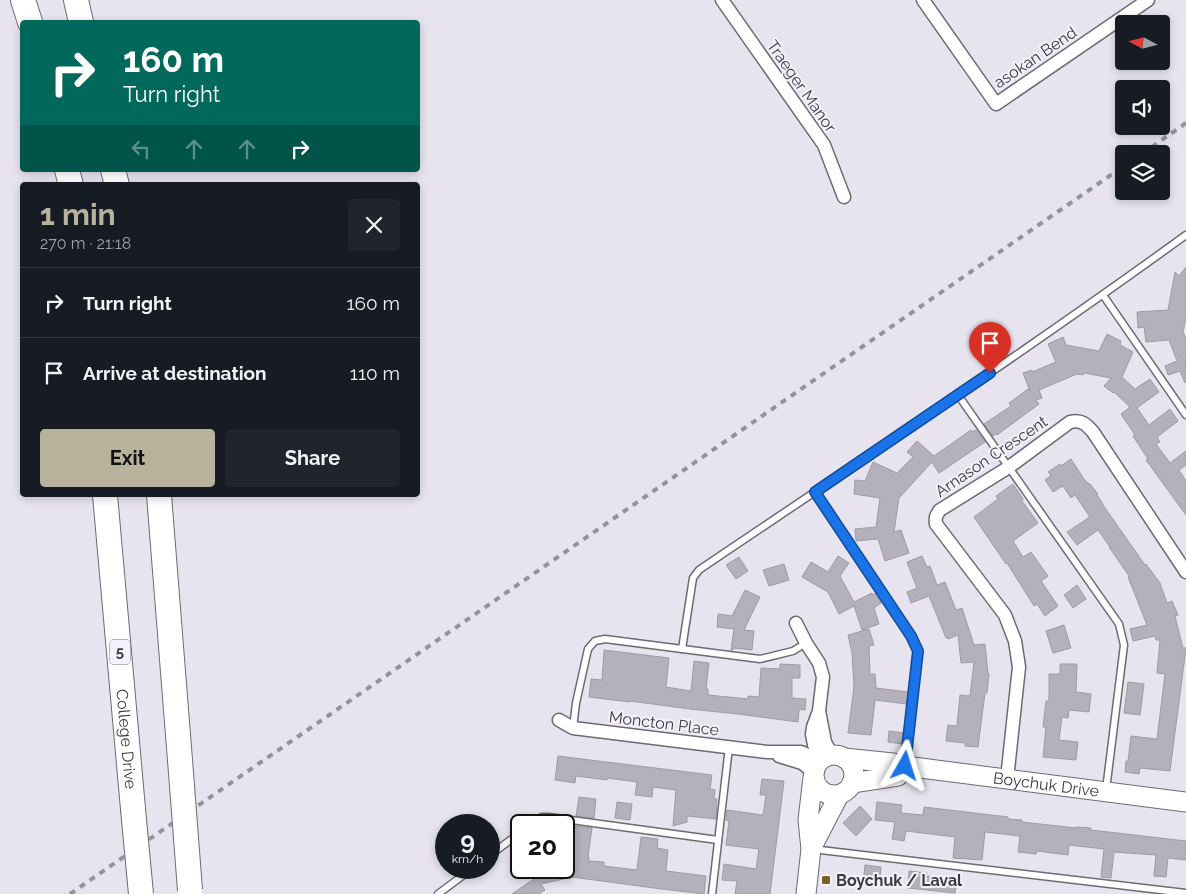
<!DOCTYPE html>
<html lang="en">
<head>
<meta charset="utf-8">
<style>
	:root { --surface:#171b24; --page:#20242c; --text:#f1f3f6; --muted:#9ea1a6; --line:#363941; --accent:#b8b29d }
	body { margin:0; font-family:Raleway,sans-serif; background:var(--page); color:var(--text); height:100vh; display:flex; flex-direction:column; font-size:19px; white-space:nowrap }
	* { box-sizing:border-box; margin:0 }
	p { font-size:16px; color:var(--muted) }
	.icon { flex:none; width:28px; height:28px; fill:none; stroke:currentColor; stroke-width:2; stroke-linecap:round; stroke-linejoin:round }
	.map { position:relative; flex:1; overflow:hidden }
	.drawer { position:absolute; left:20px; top:182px; width:400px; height:315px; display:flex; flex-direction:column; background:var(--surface); border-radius:5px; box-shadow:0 2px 8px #0003 }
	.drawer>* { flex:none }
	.banner { position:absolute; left:20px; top:20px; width:400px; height:152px; border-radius:5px; box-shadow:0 2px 8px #0003; background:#00695c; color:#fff; overflow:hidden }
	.needle { width:32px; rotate:277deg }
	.tools { position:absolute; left:1115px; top:15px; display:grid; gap:10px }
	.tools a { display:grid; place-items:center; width:55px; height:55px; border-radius:5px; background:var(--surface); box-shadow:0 2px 8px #0003; font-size:25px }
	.speed { position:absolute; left:435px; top:814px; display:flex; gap:10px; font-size:25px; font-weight:700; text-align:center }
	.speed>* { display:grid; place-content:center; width:65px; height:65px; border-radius:50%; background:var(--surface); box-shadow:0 2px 8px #0003; line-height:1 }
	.speed small { font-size:12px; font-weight:400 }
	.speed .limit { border:2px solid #111; border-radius:8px; background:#fff; color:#111 }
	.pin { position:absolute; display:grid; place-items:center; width:42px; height:42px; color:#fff; margin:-51px -21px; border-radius:50% 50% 50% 0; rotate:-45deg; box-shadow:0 0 5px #0007 }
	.pin .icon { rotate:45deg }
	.me { position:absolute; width:55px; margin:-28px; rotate:6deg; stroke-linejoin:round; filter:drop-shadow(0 0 4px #0008) }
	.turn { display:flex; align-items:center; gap:18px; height:105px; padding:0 20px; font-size:22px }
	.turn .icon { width:65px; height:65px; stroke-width:2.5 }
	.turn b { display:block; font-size:35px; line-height:42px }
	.lanes { display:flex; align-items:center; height:48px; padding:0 20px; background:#0003; justify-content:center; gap:25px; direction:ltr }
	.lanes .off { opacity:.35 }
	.round { display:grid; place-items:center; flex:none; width:52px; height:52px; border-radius:5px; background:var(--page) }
	.head { display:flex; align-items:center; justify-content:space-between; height:85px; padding:0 20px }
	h1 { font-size:30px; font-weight:700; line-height:38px; color:var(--accent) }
	.action { display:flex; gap:10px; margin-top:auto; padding:10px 20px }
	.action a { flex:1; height:58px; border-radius:5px; background:var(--accent); color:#111; font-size:20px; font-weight:700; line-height:58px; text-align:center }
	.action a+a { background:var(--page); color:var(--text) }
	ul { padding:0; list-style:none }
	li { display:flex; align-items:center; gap:15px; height:70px; padding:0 20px; border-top:1px solid var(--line) }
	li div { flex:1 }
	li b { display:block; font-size:19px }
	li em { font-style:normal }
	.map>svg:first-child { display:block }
	.building { fill:#b4b0bc; stroke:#9e9ba6 }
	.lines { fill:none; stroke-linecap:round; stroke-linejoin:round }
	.lane-casing { stroke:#6e6a74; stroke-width:9 }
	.street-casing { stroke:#6e6a74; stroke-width:15 }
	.secondary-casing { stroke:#6e6a74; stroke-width:21 }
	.highway-casing { stroke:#6e6a74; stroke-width:26 }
	.lane { stroke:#fff; stroke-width:6 }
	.street { stroke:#fff; stroke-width:12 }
	.secondary { stroke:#fff; stroke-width:19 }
	.highway { stroke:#fff; stroke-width:24 }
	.rail { stroke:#96929b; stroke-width:4; stroke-dasharray:6 6; stroke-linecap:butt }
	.highway-bridge-casing { stroke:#6e6a74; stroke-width:26; stroke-linecap:butt }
	.highway-bridge { stroke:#fff; stroke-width:24 }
	.route-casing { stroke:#114b97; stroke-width:12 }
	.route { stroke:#1a73e8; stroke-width:9 }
	.poi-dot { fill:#736230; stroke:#f4f0fc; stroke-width:2 }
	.labels { text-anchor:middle; stroke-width:4; stroke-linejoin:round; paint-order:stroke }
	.shield { fill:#f4f0fc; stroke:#737178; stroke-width:1 }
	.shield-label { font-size:15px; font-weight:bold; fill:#3c3a3f }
	.street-label { font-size:16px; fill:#3c3a3f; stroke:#f4f0fc }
	.poi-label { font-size:16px; font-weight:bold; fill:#3c3a3f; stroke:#f4f0fc; text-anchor:start }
</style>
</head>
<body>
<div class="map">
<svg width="1186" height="894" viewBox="0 0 1186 894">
	<rect width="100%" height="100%" fill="#e7e3ef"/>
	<g class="building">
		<polygon points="1186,267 1186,318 1183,332 1186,339 1185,383 1180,371 1168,375 1165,366 1177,361 1169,340 1146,342 1144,327 1138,328 1137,312 1168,310 1175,272 1179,276"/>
		<polygon points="1107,334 1121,341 1120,345 1133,352 1122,377 1135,389 1150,379 1159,392 1137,408 1149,425 1170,409 1178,421 1157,437 1160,442 1156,444 1170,463 1186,451 1186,465 1179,470 1186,481 1186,515 1146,460 1148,459 1133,436 1135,435 1121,414 1130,407 1114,392 1113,393 1104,386 1111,378 1084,373 1083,375 1077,374 1039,390 1042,398 1036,400 1039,404 997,435 996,434 993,436 984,424 1011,406 1009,403 1028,389 1030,391 1023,373 1032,370 1032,372 1056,362 1048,344 1063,337 1066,345 1099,351"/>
		<polygon points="971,430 972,432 976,430 985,442 939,473 932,462 899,498 894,532 901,530 909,553 885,561 878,539 856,541 855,529 876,527 880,498 854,494 855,480 865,481 873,462 897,473 913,457 907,452 917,441 934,456"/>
		<polygon points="1071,459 1084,479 1089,484 1090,484 1098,494 1097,495 1103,504 1103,505 1145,565 1146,564 1160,583 1167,603 1172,601 1178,615 1175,616 1183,648 1186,648 1170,771 1140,768 1139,774 1125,772 1126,761 1128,761 1131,736 1157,739 1165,674 1157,673 1160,640 1156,640 1155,636 1133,641 1130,629 1147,625 1128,577 1129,576 1109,547 1110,547 1098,530 1077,545 1067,532 1090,517 1075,495 1071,498 1063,486 1053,492 1045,480 1051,475 1048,472 1060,464 1061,466"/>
		<polygon points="1013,484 1023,499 1022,501 1038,523 1013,541 1023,557 1031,552 1048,576 1041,581 1058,606 1045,616 1037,604 1034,606 1007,563 1006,564 974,517 998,499 996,496"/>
		<polygon points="838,556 849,563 840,576 854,602 872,593 872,595 876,593 881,603 874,608 879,624 862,630 854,606 839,614 828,592 802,577 811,562 828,572"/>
		<polygon points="922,556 927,567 930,566 937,585 945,582 956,610 962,608 974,645 985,644 988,674 989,674 987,693 985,693 978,747 965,746 965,743 946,741 948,725 957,726 960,695 970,696 974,662 961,663 958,635 948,639 947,638 946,638 929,596 911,603 907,592 917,588 907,562"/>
		<polygon points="739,557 748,571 736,579 726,565"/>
		<polygon points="784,564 789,580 769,586 763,570"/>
		<polygon points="1077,585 1086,599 1073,608 1064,595"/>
		<polygon points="745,590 760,597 744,630 754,631 752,650 734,648 733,650 731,650 734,629 717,627 718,614 732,616"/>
		<polygon points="1064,625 1071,648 1053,653 1046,631"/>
		<polygon points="869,629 874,645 869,646 870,674 875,674 876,688 908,692 907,704 875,700 871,735 848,733 854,687 852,653 848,635"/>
		<polygon points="604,650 669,658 666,687 691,691 694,661 709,663 706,689 708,689 708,695 748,699 748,696 759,697 761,668 780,669 780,664 800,665 800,678 792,678 792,698 806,699 805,710 799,709 798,722 738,714 690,709 630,701 630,702 589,697 591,679 602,680"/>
		<polygon points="1060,664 1077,664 1076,692 1091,694 1089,712 1069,710 1068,718 1062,717 1059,740 1078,742 1076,760 1043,757 1046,727 1043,727 1046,701 1049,701 1049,674 1060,674"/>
		<polygon points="1128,682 1144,684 1140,715 1124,713"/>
		<polygon points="889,731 904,733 902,744 888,742"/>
		<polygon points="558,756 712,775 710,789 715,790 714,799 717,799 716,819 687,816 687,822 673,826 676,790 653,787 652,797 635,795 637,782 607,778 607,780 576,776 575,783 555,780"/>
		<polygon points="762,779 784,781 770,894 735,894 737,881 722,880 724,864 756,869 759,849 726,845 729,821 726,820 727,810 763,815 766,795 760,795"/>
		<polygon points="579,797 596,799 594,818 576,816"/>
		<polygon points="617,802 632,804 630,820 615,818"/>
		<polygon points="877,802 902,805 901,813 923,815 924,807 1008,817 1008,819 1022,820 1022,822 1076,828 1076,827 1091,828 1091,830 1186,841 1186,860 1168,858 1166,877 1154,876 1156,855 1114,852 1111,878 1101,877 1104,849 1069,845 1068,855 1037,851 1036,854 1018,852 1020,836 985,832 982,860 953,858 955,837 906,831 904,841 892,839 895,822 875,820"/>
		<polygon points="860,806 872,819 856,836 843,823"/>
		<polygon points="575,826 592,828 588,857 589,857 589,861 604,862 604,866 637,870 641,837 658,839 657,848 668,850 666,871 706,876 704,894 654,888 572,877 541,884 545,890 539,894 512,894 535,878 527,868 564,868 564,862 570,860 564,830 575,828"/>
		<polygon points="865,865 881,867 879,886 863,884"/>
		<polygon points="909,871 927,873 926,876 957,879 955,893 908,888"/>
	</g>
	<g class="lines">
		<defs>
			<g id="lane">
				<polyline points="1103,295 1186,415"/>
				<polyline points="958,395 1119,624 1124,645 1106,790"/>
				<polyline points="815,492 911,636 918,651 905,764"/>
				<path d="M682,649L693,578L699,570C862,460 1026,351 1186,235"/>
				<polyline points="573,728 576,703 588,649 595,641 605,639 760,659 793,651 806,643"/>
				<polyline points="531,825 542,817 549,817 718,840"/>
				<polyline points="812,849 1186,893"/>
				<polyline points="489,856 521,832"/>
				<polyline points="438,894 473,868"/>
				<polyline points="712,894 729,747"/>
			</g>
			<g id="street">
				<polyline points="722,0 824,145 844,197"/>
				<polyline points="923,0 996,104 1148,0"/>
				<polyline points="796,623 806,643 819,663 823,677 819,711 813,727 812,734 814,745 823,758"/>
				<polyline points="819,711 825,742 832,755"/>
				<polyline points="559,720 573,728 767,752 801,752 820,760"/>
				<polyline points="779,756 802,763 814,773"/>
				<path d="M1007,779L1019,667L1015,641L1005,615L936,524C935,518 936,515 940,510L1009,467L1070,422C1081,419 1086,424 1093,432L1186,572"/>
			</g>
			<g id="secondary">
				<circle cx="834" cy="775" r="20"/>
				<path id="s1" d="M844,758L893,763L905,766L1186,802"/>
				<polyline points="852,783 898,776 905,766"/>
				<polyline points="811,849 839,795"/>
				<polyline points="806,894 811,849 808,820 813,777"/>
			</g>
			<g id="highway">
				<polyline points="23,0 30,22"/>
				<polyline points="76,0 81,22"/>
				<polyline points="67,170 71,185"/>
				<polyline points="113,170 117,185"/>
				<path id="s2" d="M105,495L133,809"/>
				<polyline points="159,495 180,760"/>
			</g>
		</defs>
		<use href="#lane" class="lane-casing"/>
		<use href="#street" class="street-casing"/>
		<use href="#secondary" class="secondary-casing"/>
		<use href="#highway" class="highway-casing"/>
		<use href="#lane" class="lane"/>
		<use href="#street" class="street"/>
		<use href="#secondary" class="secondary"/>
		<use href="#highway" class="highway"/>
		<g class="rail">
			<polyline points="1142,154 1186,123"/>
			<polyline points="70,894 1124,166"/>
		</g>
		<defs>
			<g id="highway-bridge">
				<polyline points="180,760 190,890"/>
				<polyline points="133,809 141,894"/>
			</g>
		</defs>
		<use href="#highway-bridge" class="highway-bridge-casing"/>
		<use href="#highway-bridge" class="highway-bridge"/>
	</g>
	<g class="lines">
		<defs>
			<polyline id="route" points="905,766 918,651 911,636 815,492 990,373"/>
		</defs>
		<use href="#route" class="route-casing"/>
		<use href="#route" class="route"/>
	</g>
	<rect class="poi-dot" x="821" y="875" width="10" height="10" rx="2.5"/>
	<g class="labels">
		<rect class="shield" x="110" y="639.5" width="20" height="25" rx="4"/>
		<g class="shield-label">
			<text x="120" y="657">5</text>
		</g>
		<g class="street-label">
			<text transform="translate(1035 57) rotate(-34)" y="6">asokan Bend</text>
			<text transform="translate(802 86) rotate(55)" y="6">Traeger Manor</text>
			<text transform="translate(991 456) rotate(-34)" y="6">Arnason Crescent</text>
			<text transform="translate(664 723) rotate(7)" y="6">Moncton Place</text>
			<text dy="6" stroke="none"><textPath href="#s2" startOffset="245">College Drive</textPath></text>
			<text dy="6" stroke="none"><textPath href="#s1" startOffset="204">Boychuk Drive</textPath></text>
		</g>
		<g class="poi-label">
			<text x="836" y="886">Boychuk / Laval</text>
		</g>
	</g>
</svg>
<div class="tools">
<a><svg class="needle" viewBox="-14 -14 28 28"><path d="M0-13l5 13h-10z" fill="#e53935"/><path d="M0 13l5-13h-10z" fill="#9ea1a6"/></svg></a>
<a><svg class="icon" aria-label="sound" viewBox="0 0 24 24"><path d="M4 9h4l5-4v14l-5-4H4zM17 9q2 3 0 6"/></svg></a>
<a><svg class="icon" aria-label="layers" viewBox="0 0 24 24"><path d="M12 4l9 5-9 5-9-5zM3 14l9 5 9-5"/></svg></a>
</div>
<div class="speed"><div>9<small>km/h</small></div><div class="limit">20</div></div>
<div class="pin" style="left:990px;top:373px;background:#d93025"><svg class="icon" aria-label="arrive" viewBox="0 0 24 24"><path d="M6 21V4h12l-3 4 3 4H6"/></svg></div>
<svg class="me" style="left:905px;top:766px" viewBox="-20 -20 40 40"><path d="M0-17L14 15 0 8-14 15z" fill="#1a73e8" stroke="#fff" stroke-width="4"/></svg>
<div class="banner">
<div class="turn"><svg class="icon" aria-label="right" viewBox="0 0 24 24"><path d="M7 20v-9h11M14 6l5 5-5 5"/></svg><div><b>160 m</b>Turn right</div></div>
<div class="lanes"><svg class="icon off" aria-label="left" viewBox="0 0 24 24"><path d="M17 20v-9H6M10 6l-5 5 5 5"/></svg><svg class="icon off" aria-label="ahead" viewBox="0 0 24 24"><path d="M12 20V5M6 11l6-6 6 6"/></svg><svg class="icon off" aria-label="ahead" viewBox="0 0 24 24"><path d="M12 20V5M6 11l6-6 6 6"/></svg><svg class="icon" aria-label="right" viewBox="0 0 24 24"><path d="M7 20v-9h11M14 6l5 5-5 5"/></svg></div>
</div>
<section class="drawer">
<div class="head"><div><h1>1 min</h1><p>270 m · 21:18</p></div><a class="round"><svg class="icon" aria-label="close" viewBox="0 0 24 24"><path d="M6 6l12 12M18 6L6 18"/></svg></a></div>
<ul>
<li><svg class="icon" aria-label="right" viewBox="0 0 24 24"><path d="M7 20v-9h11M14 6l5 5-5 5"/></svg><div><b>Turn right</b></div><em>160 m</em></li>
<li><svg class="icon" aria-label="arrive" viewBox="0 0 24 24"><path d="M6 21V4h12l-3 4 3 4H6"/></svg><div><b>Arrive at destination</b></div><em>110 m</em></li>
</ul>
<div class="action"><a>Exit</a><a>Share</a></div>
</section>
</div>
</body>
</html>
